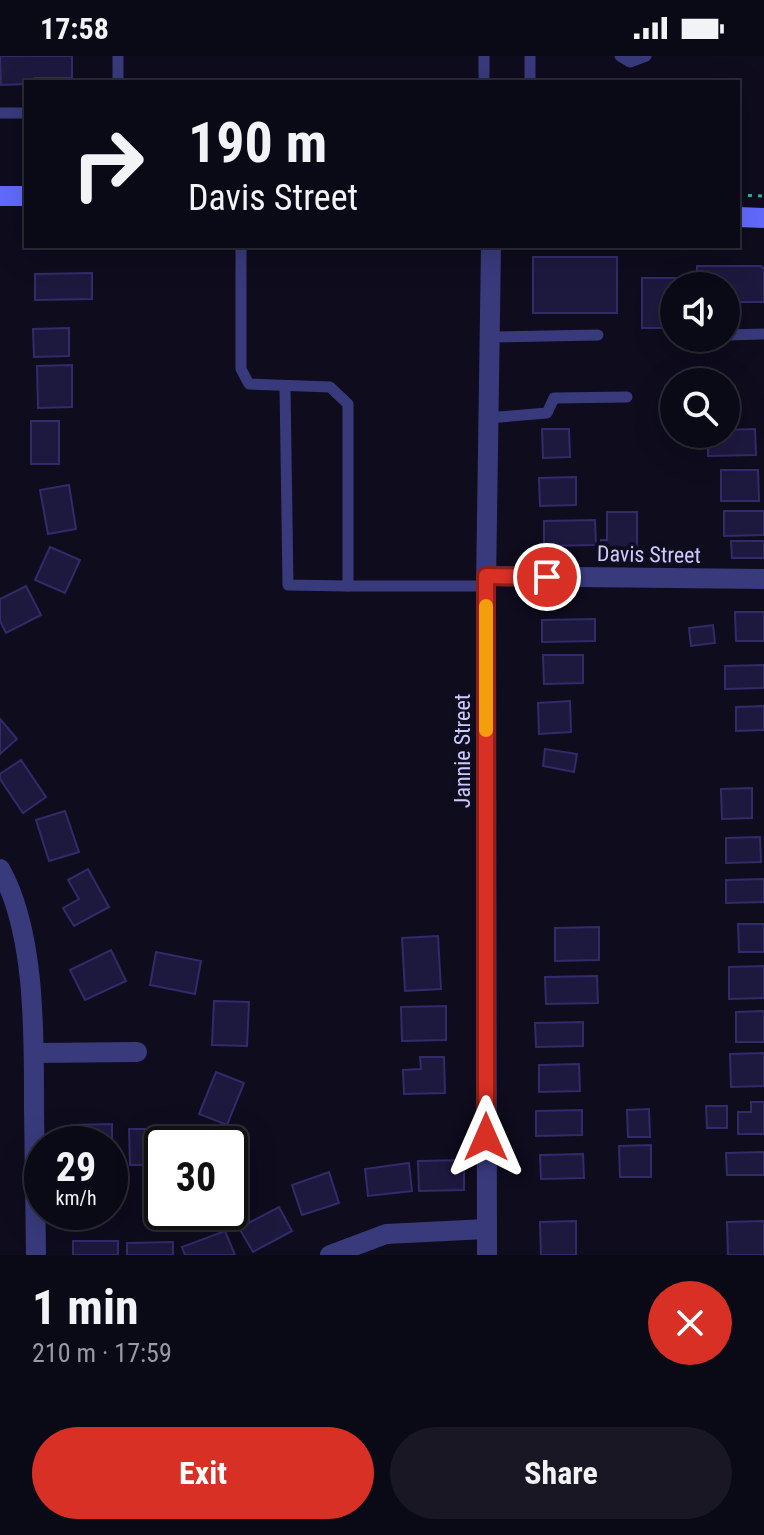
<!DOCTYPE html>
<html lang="en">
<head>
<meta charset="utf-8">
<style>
	:root { --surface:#0a0916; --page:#181723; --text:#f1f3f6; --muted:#999aa1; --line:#2a2a35; --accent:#d93025 }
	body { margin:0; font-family:"Roboto Condensed",sans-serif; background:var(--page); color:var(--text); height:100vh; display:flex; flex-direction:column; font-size:30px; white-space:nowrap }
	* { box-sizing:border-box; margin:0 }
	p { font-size:26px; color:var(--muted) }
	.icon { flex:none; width:44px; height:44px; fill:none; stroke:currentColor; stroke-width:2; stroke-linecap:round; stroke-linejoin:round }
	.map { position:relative; height:1199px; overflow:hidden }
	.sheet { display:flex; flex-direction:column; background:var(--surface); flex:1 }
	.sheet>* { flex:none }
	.top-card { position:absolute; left:24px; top:24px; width:716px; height:168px; border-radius:0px; box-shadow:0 8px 32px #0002,0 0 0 2px var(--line); background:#0a0916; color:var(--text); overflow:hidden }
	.fabs { position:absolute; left:660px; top:216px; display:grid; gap:16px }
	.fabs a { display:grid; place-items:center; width:80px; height:80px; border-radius:50%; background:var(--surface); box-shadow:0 8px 32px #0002,0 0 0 2px var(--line); font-size:40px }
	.speed { position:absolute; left:24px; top:1070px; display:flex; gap:16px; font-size:40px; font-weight:700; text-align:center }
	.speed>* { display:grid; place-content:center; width:104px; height:104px; border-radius:50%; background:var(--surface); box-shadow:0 8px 32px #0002,0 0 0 2px var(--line); line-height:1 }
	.speed small { font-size:20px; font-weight:400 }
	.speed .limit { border:4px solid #111; border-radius:12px; background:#fff; color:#111 }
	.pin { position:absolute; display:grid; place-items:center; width:68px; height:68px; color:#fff; margin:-34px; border:4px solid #fff; border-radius:50%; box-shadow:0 2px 8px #0007 }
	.me { position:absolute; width:88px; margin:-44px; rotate:0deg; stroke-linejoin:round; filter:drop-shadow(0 0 6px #0008) }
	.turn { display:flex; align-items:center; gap:28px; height:168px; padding:0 32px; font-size:36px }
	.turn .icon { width:104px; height:104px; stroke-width:2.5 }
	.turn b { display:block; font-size:56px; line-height:68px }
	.round { display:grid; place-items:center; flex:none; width:84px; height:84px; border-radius:42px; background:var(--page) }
	.summary { display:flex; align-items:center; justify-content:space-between; height:136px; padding:0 32px }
	h1 { font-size:48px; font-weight:700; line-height:60px }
	.primary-button { display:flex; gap:16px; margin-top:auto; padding:16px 32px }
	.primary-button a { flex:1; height:92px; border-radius:48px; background:var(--accent); color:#fff; font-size:32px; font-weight:700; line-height:92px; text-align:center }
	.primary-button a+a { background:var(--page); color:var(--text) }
	.status { display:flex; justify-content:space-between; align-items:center; height:56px; padding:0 40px; background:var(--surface); direction:ltr }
	.status svg { height:22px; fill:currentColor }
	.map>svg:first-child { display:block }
	.building { fill:#1d183e; stroke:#322b6a; stroke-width:2 }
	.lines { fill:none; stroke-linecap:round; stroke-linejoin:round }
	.path { stroke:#2fad9b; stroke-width:3; stroke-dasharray:4 6; stroke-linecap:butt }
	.service { stroke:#383a7c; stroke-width:11 }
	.minor { stroke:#383a7c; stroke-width:20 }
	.secondary { stroke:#626afd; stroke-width:20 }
	.route-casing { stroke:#8d1f18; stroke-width:20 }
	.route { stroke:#d93025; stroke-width:14 }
	.slow { stroke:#f59e0b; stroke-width:14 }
	.labels { text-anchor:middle; stroke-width:8; stroke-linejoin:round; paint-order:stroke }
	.street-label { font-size:22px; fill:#cbc9fe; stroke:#0e0c1d }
</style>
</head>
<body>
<div class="status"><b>17:58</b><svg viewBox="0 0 49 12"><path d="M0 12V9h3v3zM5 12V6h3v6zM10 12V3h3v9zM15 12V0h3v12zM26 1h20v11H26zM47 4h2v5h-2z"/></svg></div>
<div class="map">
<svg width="764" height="1199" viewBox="0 0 764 1199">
	<rect width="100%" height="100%" fill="#0e0c1d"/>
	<g class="building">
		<polygon points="0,0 72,0 72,22 35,22 36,26 26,26 26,28 1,29"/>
		<rect x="533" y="201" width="84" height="56"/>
		<polygon points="697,210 761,210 764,213 764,246 726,246 726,230 697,230"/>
		<polygon points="92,217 92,243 35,244 35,218"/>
		<polygon points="642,222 686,222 686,230 674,230 674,272 642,272"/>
		<polygon points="69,272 69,300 34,301 33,273"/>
		<polygon points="72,309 72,351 38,352 37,310"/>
		<rect x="31" y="365" width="28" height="43"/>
		<polygon points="542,373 569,373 570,401 543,402"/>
		<polygon points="755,373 756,399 708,400 708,378 726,378 726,374"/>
		<polygon points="721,414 758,414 759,445 721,445"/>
		<polygon points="576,421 576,449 540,450 539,422"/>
		<polygon points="69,429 76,473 48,478 40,434"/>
		<polygon points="724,455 764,455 764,479 724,480"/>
		<polygon points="607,456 637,456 637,505 601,505 601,484 607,484"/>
		<polygon points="595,464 596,489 544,490 544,465"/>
		<polygon points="731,485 764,485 764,502 732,502"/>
		<polygon points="50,491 80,504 65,537 35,524"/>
		<polygon points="26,530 41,559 6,577 0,565 0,543"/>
		<polygon points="735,556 764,556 764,585 736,585"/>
		<polygon points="595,563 595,585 542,586 542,564"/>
		<polygon points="713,569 715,587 691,590 689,572"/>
		<polygon points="543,599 583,599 583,627 544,628"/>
		<polygon points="764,609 764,632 725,633 725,610"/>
		<polygon points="570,645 571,676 539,678 538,647"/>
		<polygon points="764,650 764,674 736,675 736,651"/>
		<polygon points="0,663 17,683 0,698"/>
		<polygon points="545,693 577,698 574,716 543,710"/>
		<polygon points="21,704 46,741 23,757 0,723 0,718"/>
		<polygon points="752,732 752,762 722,763 721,733"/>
		<polygon points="65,755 79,796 49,805 36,764"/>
		<polygon points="760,781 761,806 726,807 726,782"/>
		<polygon points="88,813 109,851 74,870 63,852 79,843 68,824"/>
		<polygon points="764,823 764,846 726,847 726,824"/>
		<polygon points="738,868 764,868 764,896 739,896"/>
		<polygon points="599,871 599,904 555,905 555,872"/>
		<polygon points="438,880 441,933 405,935 402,882"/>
		<polygon points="111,894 126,925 85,944 70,914"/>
		<polygon points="156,896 201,905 195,938 150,929"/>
		<polygon points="764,910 764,942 729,943 729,911"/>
		<polygon points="597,920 598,947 546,948 545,921"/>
		<polygon points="214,945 249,946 247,990 212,989"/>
		<polygon points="446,950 446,984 402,985 401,951"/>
		<polygon points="764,955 764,986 736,986 736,956"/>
		<polygon points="583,966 583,990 536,991 535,967"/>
		<polygon points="764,997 764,1030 731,1031 730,998"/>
		<polygon points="420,1001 444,1001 445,1037 404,1038 403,1014 421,1013"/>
		<polygon points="579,1008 580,1035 539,1036 539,1009"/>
		<polygon points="216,1016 244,1027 227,1069 199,1058"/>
		<polygon points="751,1046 764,1046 764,1078 738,1078 738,1056 751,1056"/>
		<polygon points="706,1050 727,1050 727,1072 707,1072"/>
		<polygon points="649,1053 650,1081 628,1081 627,1054"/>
		<polygon points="582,1054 582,1079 536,1080 536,1055"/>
		<polygon points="112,1068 112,1101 110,1101 110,1088 72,1088 72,1069"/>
		<polygon points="129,1073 176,1073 177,1088 162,1088 162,1109 130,1109"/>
		<polygon points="651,1089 651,1121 620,1121 619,1090"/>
		<polygon points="764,1096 764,1119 727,1119 726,1097"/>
		<polygon points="583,1098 584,1122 541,1123 540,1099"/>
		<polygon points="464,1104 464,1134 419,1135 418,1105"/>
		<polygon points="409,1107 412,1135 368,1140 365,1113"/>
		<polygon points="329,1116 339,1147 302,1159 292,1129"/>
		<polygon points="279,1151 292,1175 253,1196 239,1172"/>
		<polygon points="576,1165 576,1199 541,1199 540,1166"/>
		<polygon points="764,1165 764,1199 728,1199 727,1166"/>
		<polygon points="225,1175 235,1199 185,1199 182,1191"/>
		<rect x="73" y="1185" width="45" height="14"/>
		<polygon points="173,1186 173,1199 127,1199 127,1187"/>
	</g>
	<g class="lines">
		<polyline class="path" points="738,139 764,140"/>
		<g class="service">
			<polyline points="620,0 630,6 646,0"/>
			<polyline points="118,26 118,0"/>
			<polyline points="484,26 484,0"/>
			<polyline points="530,26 530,0"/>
			<polyline points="0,57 26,57"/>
			<polyline points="241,190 241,313 249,328 330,331 348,348 348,530 486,530"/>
			<polyline points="726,279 764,278"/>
			<polyline points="490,281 598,279"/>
			<polyline points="285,331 288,529 348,530"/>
			<polyline points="488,362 547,357 554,342 627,341"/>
		</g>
		<g class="minor">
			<polyline points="486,520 764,523"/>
			<path d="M0,813C36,876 34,981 34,1052C35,1101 35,1150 36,1199"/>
			<polyline points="34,997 137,996"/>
			<polyline points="330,1199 386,1178 486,1173"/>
			<polyline points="487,1199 486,530 491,190"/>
		</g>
		<g class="secondary">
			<polyline points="0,140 26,140"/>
			<polyline points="738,161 764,162"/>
		</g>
	</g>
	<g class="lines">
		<defs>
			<polyline id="route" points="486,1081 486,520 547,521"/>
		</defs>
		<use href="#route" class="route-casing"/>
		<use href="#route" class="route"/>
		<polyline class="slow" points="486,550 486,674"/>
	</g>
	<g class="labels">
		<g class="street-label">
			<text transform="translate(649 498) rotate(1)" y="8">Davis Street</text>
			<text transform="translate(462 695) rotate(-90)" y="8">Jannie Street</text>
		</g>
	</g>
</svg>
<div class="fabs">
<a><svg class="icon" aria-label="sound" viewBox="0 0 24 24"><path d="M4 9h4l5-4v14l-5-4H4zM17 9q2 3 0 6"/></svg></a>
<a><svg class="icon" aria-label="search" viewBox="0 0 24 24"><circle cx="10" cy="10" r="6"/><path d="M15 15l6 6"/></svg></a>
</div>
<div class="speed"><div>29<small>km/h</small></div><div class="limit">30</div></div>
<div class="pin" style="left:547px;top:521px;background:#d93025"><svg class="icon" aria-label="arrive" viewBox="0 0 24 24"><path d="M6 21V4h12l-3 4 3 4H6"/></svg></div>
<svg class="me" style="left:486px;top:1081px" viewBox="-20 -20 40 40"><path d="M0-17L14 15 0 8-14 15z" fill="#d93025" stroke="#fff" stroke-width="4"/></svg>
<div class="top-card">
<div class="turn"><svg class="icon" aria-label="right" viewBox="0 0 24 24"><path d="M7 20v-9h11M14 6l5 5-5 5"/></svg><div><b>190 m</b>Davis Street</div></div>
</div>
</div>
<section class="sheet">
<div class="summary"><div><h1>1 min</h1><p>210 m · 17:59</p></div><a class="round" style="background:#d93025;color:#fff"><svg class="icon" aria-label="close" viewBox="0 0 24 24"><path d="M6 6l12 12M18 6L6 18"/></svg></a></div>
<div class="primary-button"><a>Exit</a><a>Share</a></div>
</section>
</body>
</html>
